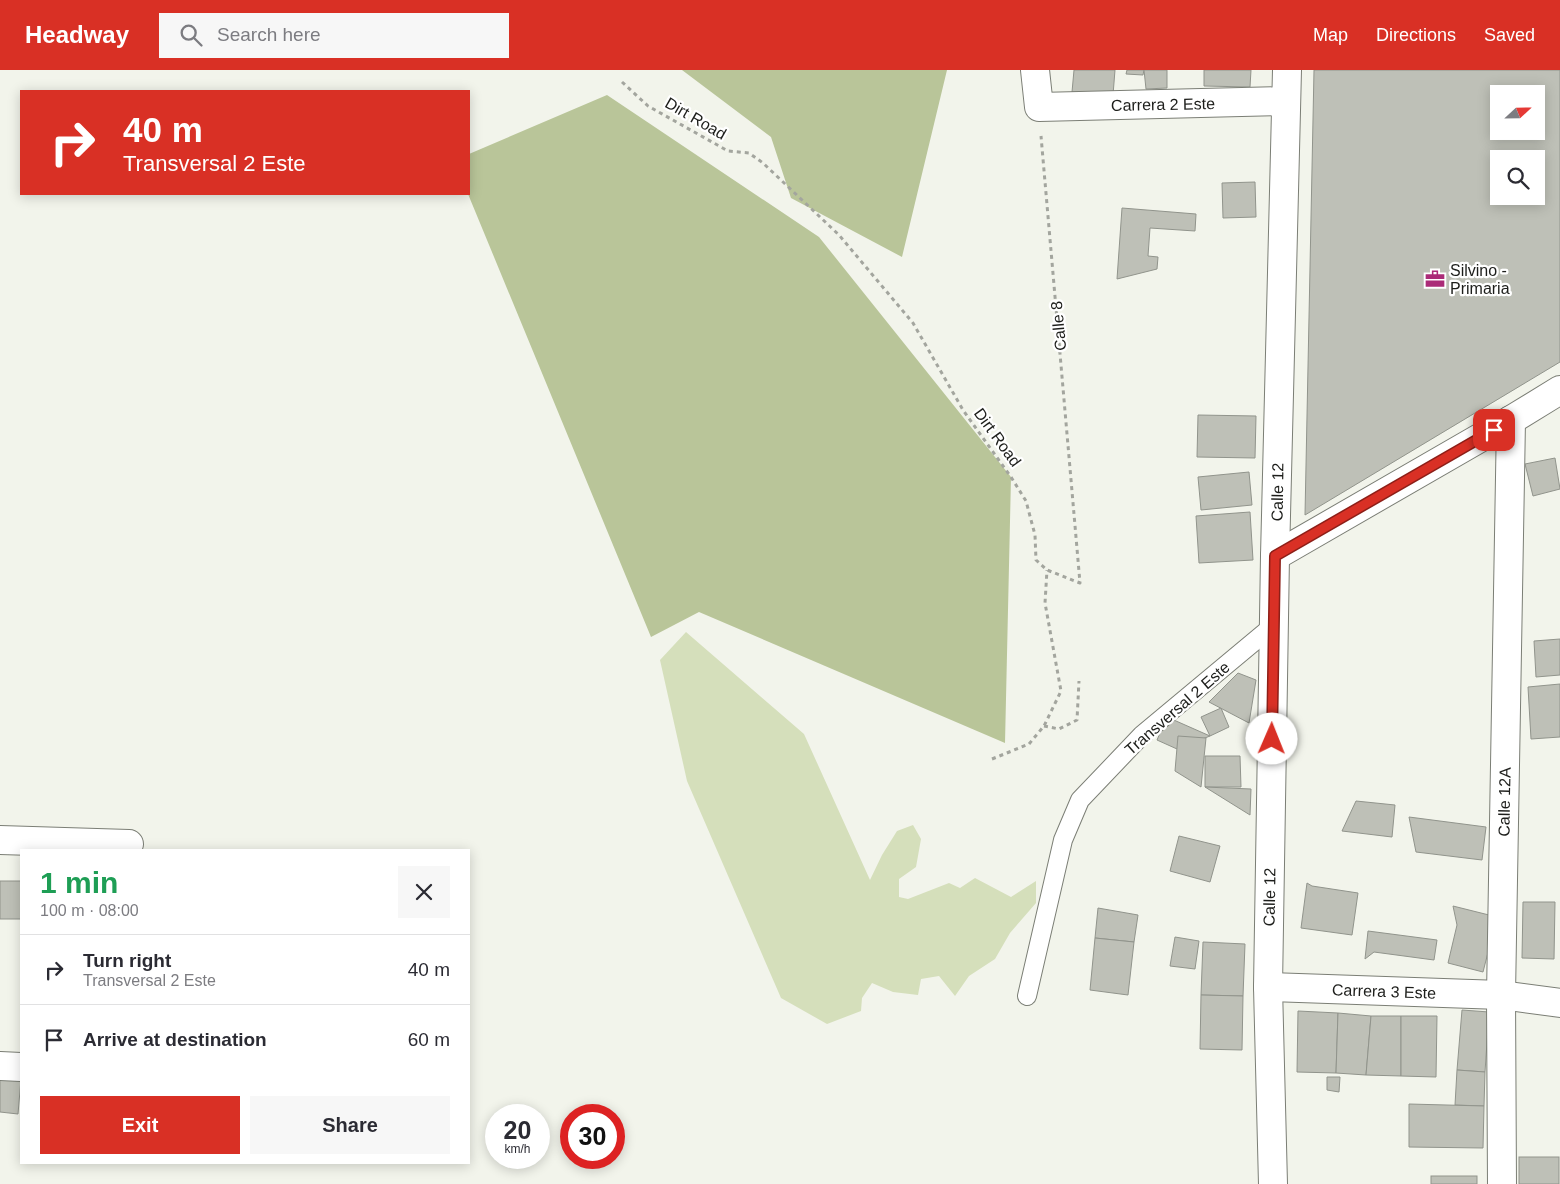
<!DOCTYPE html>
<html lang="en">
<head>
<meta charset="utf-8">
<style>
	:root { --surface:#fff; --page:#f7f7f7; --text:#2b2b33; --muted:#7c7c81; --line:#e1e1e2; --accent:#d93025 }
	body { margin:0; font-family:Arial,sans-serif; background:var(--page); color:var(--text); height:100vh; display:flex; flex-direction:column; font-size:19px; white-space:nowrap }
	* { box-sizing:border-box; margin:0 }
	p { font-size:16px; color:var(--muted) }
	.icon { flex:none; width:28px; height:28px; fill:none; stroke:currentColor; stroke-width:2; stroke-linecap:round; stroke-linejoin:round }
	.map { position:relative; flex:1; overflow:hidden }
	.sheet { position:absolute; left:20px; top:779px; width:450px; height:315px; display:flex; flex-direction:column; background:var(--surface); border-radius:0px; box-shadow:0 2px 12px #0003 }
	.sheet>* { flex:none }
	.banner { position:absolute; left:20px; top:20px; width:450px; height:105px; border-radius:0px; box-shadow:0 2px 12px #0003; background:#d93025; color:#fff; overflow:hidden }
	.needle { width:32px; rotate:68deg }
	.buttons { position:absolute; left:1490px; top:15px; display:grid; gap:10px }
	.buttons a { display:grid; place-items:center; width:55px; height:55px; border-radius:0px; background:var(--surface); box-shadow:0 2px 12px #0003; font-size:25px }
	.speed { position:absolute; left:485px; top:1034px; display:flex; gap:10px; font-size:25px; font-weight:700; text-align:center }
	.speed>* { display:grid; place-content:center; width:65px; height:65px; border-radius:50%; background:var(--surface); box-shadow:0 2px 12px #0003; line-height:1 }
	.speed small { font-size:12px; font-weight:400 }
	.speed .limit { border:8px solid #d22; background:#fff; color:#111 }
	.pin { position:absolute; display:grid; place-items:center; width:42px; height:42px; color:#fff; margin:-21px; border-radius:10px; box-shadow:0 2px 8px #0006 }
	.me { position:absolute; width:55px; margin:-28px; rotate:1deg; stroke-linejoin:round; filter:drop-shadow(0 0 4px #0008) }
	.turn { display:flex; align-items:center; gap:18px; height:105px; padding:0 20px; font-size:22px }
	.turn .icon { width:65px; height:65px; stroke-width:2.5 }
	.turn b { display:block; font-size:35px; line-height:42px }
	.round { display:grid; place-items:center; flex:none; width:52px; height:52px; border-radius:0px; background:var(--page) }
	.headline { display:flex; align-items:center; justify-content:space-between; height:85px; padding:0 20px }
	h1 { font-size:30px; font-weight:700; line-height:38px; color:#1e9e55 }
	.primary-button { display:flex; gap:10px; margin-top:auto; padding:10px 20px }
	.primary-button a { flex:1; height:58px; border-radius:0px; background:var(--accent); color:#fff; font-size:20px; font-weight:700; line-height:58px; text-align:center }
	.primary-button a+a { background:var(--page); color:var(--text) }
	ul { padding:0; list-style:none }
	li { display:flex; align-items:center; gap:15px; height:70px; padding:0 20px; border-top:1px solid var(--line) }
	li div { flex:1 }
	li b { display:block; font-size:19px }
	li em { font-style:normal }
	header { display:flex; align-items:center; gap:30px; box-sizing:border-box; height:70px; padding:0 25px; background:var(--accent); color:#fff }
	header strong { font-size:24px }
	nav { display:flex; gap:28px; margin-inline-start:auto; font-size:18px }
	.search { width:350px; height:45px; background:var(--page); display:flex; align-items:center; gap:12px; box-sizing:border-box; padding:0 18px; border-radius:0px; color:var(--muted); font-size:19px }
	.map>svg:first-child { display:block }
	.green { fill:#d5dfbb }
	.forest { fill:#b9c599 }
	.building { fill:#bec0b7; stroke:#91948c; fill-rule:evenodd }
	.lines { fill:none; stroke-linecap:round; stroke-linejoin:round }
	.service-casing { stroke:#7b7e75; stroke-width:20 }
	.minor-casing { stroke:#7b7e75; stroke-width:30 }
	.path { stroke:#a3a59e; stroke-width:3; stroke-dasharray:4 4; stroke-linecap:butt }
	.service { stroke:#fff; stroke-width:18 }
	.minor { stroke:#fff; stroke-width:28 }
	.route-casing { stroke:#8d1f18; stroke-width:12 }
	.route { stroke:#d93025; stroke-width:9 }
	.labels { text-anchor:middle; stroke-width:4.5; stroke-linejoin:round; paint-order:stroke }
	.street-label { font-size:16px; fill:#1d1e1b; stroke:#fff }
	.poi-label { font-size:16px; fill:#1d1e1b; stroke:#fff; text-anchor:start }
</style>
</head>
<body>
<header>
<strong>Headway</strong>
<div class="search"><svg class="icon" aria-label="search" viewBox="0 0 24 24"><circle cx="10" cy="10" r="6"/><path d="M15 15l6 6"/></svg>Search here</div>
<nav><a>Map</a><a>Directions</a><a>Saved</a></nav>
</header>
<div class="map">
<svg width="1560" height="1114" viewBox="0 0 1560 1114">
	<rect width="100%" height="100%" fill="#f2f4eb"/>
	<polygon class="green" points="686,562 804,664 870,810 882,785 897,761 913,755 921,769 916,797 899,809 899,827 908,829 949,813 960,818 975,808 1011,827 1036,811 1036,833 1010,863 995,889 969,906 955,926 939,906 921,909 918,925 893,922 872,913 862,928 861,941 827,954 781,928 687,711 660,590"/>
	<g class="forest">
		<polygon points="682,0 947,0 902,187 791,128 771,67"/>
		<polygon points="607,25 819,167 1011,407 1005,673 699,542 651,567 468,124 469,84"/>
	</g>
	<g class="building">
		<polygon points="1074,0 1115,0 1113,25 1072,22"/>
		<polygon points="1127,0 1144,0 1143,5 1126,4"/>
		<polygon points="1144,0 1167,0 1167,18 1146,19"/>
		<polygon points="1204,0 1251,0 1250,17 1204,16"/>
		<path d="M1314,0H1560V292L1305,445ZM1499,24H1536V61H1499ZM1499,89H1536V126H1499Z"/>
		<polygon points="1255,112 1256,147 1223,148 1222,113"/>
		<polygon points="1122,138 1196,144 1195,161 1150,158 1148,186 1158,187 1157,199 1117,209"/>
		<polygon points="1198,345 1256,346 1255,388 1197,387"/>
		<polygon points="1555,388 1560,419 1533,426 1525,394"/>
		<polygon points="1249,402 1252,435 1201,440 1198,407"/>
		<polygon points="1250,442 1253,490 1199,493 1196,446"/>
		<polygon points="1560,569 1560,605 1536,607 1534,571"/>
		<polygon points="1238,603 1256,610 1249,653 1209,632"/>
		<polygon points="1560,614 1560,667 1531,669 1528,617"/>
		<polygon points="1221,638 1229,657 1210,666 1201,647"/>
		<polygon points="1167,647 1210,666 1177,679 1157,670"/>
		<polygon points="1178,666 1206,668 1201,717 1175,701"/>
		<polygon points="1205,686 1240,686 1241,717 1205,717"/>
		<polygon points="1205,717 1251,719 1250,745"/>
		<polygon points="1356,731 1395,735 1392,767 1342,761"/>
		<polygon points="1409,747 1486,757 1482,790 1416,782"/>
		<polygon points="1179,766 1220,776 1210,812 1170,801"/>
		<rect x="0" y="811" width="21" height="38"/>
		<polygon points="1307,813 1312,816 1358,823 1352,865 1301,858"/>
		<polygon points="1523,832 1555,832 1554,889 1522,888"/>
		<polygon points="1453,836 1497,847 1483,902 1448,893 1457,855"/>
		<polygon points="1098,838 1138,845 1134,872 1095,868"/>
		<polygon points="1368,861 1437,870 1434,890 1374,882 1365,889"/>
		<polygon points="1175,867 1199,871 1195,899 1170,896"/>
		<polygon points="1095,868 1134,872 1128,925 1090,920"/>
		<polygon points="1203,872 1245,874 1243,926 1201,925"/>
		<polygon points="1201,925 1243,926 1242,980 1200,979"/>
		<polygon points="1462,940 1489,942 1485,1002 1457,1000"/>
		<polygon points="1298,941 1338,943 1336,1003 1297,1002"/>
		<polygon points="1338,943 1371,946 1366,1005 1336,1003"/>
		<polygon points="1371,946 1401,946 1401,1006 1366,1005"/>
		<polygon points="1401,946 1437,946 1436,1007 1401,1006"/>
		<polygon points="1457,1000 1485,1002 1484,1036 1455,1035"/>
		<polygon points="1327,1007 1340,1007 1339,1022 1327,1020"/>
		<polygon points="0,1008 21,1009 18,1044 0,1042"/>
		<polygon points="1409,1034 1484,1036 1483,1078 1409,1077"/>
		<rect x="1519" y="1087" width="40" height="27"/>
		<rect x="1431" y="1106" width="46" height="8"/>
	</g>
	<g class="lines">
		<defs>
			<polyline id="service" points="1027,926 1063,770 1080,730 1142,665 1274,555"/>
			<g id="minor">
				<polyline points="1035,0 1039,37 1286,31"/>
				<polyline points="1275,486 1511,350 1560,320"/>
				<polyline points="0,770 129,774"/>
				<polyline points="1268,917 1501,925 1560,933"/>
				<polyline points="0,996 21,997"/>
				<polyline points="1273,1114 1268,917 1275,486 1287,0"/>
				<polyline points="1502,1114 1501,925 1511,350"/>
			</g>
		</defs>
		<use href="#service" class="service-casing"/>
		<use href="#minor" class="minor-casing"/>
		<g class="path">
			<polyline points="622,12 648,36 728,81 749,83 763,93 839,165 913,253 963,340 1011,407 1026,431 1035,465 1036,490 1047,500 1080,513 1041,66"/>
			<polyline points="1044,656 1059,659 1077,650 1079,611"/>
			<polyline points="992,689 1029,674 1044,656 1061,621 1045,533 1047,500"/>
		</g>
		<use href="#service" class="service"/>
		<use href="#minor" class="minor"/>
	</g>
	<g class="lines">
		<defs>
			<polyline id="route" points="1272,669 1275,486 1494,360"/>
		</defs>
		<use href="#route" class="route-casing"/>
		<use href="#route" class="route"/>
	</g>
	<defs>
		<symbol id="office-bare" viewBox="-9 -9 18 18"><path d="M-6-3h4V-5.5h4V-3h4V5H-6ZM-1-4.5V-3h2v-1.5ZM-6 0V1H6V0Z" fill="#ab2b78" stroke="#fff" stroke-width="2.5" paint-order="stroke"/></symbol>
	</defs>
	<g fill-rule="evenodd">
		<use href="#office-bare" x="1421" y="195" width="28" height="28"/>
	</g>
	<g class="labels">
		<g class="street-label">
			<text transform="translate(1163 34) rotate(-1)" y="6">Carrera 2 Este</text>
			<text transform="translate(696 48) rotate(30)" y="6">Dirt Road</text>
			<text transform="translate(1058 256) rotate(-95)" y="6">Calle 8</text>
			<text transform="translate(998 367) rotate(54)" y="6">Dirt Road</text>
			<text transform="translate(1277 422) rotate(-89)" y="6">Calle 12</text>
			<text transform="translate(1177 638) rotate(-41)" y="6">Transversal 2 Este</text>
			<text transform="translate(1504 732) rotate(-89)" y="6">Calle 12A</text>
			<text transform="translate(1269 827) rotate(-89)" y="6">Calle 12</text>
			<text transform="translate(1384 921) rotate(2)" y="6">Carrera 3 Este</text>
		</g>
		<g class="poi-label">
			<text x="1450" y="206">Silvino -<tspan x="1450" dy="18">Primaria</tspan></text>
		</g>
	</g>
</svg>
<div class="buttons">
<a><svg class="needle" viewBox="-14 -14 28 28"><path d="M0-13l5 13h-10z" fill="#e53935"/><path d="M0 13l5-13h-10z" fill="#7c7c81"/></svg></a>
<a><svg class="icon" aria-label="search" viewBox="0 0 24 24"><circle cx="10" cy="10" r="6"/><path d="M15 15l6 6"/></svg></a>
</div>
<div class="speed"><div>20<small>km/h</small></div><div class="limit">30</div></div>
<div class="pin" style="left:1494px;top:360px;background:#d93025"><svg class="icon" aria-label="arrive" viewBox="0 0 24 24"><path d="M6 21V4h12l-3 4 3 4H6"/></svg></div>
<svg class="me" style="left:1272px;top:669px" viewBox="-20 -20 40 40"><circle r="19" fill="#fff"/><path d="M0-13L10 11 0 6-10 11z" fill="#d93025"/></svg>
<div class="banner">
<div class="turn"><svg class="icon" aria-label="right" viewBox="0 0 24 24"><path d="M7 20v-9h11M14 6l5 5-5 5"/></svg><div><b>40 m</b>Transversal 2 Este</div></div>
</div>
<section class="sheet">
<div class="headline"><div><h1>1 min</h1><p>100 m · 08:00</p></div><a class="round"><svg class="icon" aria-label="close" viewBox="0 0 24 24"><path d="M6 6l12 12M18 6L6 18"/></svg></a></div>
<ul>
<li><svg class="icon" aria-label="right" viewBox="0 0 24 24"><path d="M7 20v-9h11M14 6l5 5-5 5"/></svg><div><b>Turn right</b><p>Transversal 2 Este</p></div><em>40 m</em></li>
<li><svg class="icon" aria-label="arrive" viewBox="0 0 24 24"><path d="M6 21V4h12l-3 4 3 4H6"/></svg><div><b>Arrive at destination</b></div><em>60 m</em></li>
</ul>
<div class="primary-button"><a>Exit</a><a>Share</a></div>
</section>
</div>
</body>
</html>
